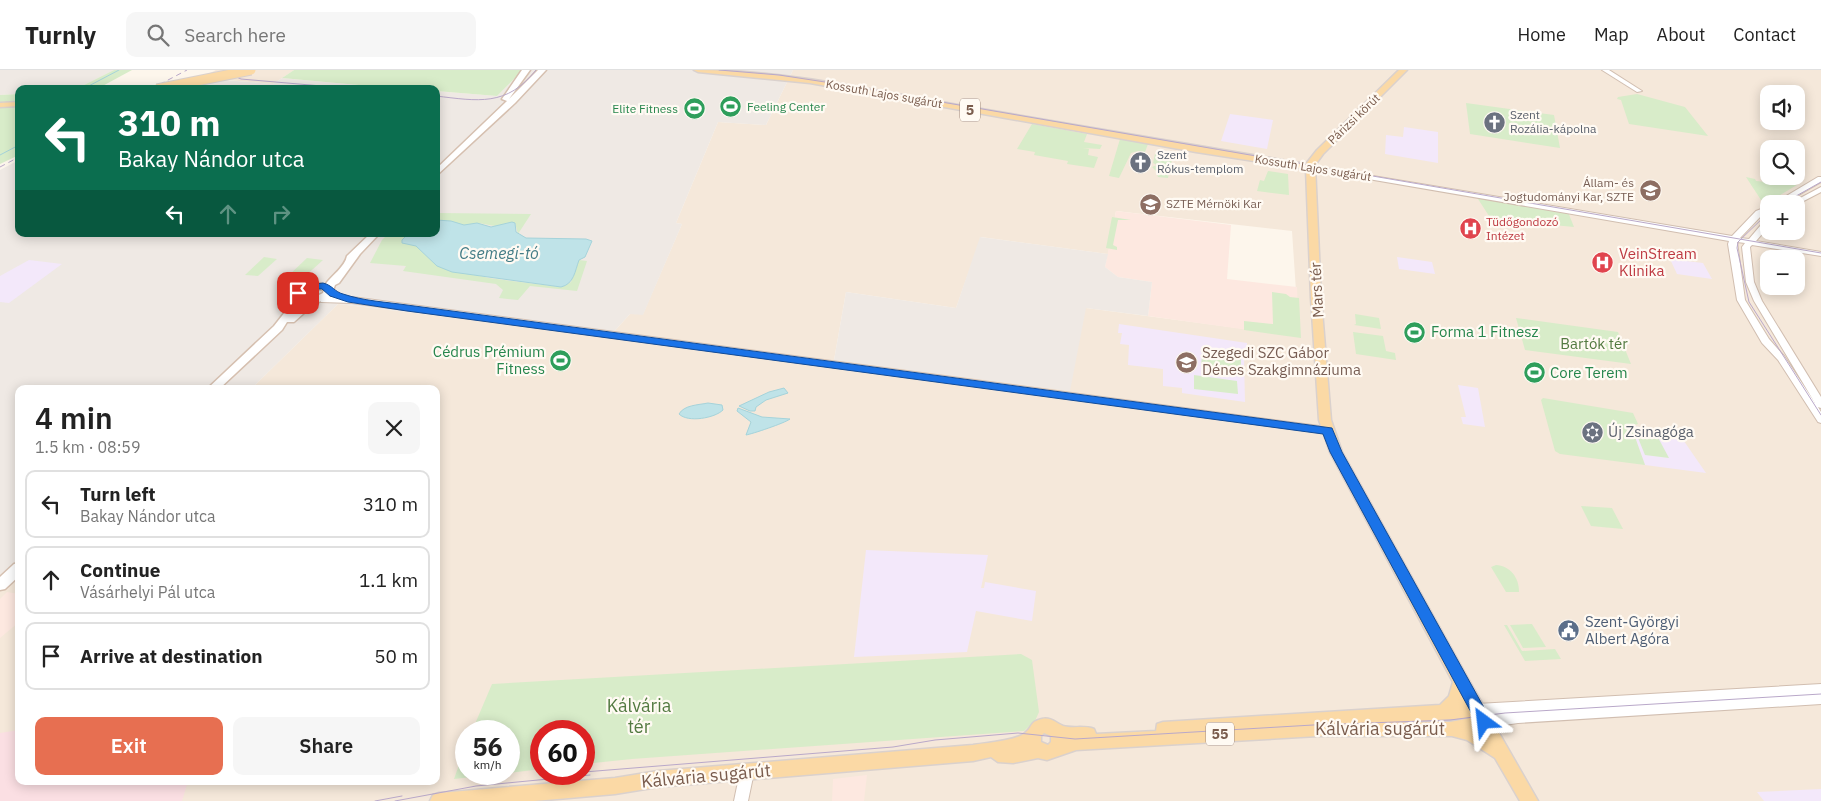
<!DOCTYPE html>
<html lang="en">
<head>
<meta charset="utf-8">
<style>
	:root { --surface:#fff; --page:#f6f6f6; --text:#222; --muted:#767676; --line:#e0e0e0; --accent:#e76f51 }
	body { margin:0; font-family:"IBM Plex Sans",sans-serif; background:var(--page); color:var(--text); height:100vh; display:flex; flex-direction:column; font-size:19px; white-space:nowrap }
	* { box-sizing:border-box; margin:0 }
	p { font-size:16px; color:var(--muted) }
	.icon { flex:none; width:28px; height:28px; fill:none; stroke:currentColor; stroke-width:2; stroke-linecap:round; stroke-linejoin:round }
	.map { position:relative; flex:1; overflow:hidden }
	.panel { position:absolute; left:15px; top:315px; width:425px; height:400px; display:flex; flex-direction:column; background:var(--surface); border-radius:10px; box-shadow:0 2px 12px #0003 }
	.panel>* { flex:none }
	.guide { position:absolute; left:15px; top:15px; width:425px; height:152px; border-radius:10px; box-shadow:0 2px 12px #0003; background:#0b6e4f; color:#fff; overflow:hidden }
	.controls { position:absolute; left:1760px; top:15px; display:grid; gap:10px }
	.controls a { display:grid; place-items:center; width:45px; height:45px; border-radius:10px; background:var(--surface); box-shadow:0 2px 12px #0003; font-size:25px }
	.speed { position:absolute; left:455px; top:650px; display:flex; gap:10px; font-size:25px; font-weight:700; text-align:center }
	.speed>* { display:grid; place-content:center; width:65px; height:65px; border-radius:50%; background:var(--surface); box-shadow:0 2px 12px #0003; line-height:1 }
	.speed small { font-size:12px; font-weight:400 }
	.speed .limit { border:8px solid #d22; background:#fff; color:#111 }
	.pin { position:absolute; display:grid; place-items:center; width:42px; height:42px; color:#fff; margin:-21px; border-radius:10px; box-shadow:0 2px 8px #0006 }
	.me { position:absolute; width:55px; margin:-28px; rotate:330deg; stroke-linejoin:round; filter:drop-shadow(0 0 4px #0008) }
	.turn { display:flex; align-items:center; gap:18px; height:105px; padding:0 20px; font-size:22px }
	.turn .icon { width:65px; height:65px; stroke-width:2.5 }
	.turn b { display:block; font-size:35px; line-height:42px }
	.lanes { display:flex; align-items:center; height:48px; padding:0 20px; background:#0003; justify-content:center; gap:25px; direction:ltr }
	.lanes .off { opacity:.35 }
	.round { display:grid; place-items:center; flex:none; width:52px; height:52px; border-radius:10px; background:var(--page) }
	.headline { display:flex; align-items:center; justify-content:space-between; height:85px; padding:0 20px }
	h1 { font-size:30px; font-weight:600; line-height:38px }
	.primary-button { display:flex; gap:10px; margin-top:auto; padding:10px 20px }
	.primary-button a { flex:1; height:58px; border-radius:10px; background:var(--accent); color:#fff; font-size:20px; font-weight:600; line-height:58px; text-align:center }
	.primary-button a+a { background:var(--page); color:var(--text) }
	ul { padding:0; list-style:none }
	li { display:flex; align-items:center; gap:15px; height:68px; margin:0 10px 8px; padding:0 10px; border:2px solid var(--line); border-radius:10px }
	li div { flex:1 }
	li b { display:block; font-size:19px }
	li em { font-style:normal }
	header { display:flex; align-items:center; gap:30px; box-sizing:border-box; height:70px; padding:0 25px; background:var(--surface); border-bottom:1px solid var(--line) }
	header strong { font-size:24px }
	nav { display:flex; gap:28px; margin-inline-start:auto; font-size:18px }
	.search { width:350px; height:45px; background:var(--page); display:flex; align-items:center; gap:12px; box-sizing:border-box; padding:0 18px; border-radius:10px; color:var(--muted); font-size:19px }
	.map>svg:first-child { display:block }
	.residential { fill:#f5e8da; fill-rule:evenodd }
	.commercial { fill:#fde8e0 }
	.industrial { fill:#efe9e4 }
	.education { fill:#f3e8fa }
	.medical { fill:#fbdfe3 }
	.green { fill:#d8ecc9 }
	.water { fill:#bfe3e8; stroke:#a5d3da }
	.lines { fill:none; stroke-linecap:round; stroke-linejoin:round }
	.stream { stroke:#a5d3da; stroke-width:1 }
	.tertiary-casing { stroke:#d1beb0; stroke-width:2 }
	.secondary-casing { stroke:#d6c0b0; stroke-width:3 }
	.primary-casing { stroke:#dad1cd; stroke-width:3 }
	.tertiary { fill:#fff; fill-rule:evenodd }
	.secondary { fill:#fff; fill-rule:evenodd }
	.primary { fill:#fbd9a5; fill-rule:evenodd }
	.tram { stroke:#b9a8c9; stroke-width:1 }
	.rail { stroke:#b9a8c9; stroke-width:1; stroke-dasharray:5.5 4; stroke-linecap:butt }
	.primary-bridge-casing { stroke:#dad1cd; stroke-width:11; stroke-linecap:butt }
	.primary-bridge { stroke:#fbd9a5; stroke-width:9 }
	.route { fill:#1a73e8; stroke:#114b97 }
	.labels { text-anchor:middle; stroke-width:4.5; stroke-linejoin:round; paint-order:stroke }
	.far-street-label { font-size:12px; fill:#7a5c4d; stroke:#fffaf3 }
	.far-leisure-label { font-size:12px; fill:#27864d; stroke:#fffaf3; text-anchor:start }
	.far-worship-label { font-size:12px; fill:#5b616d; stroke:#fffaf3; text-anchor:start }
	.far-education-label { font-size:12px; fill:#785e54; stroke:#fffaf3; text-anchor:end }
	.far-health-label { font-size:12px; fill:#be3a42; stroke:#fffaf3; text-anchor:start }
	.shield { fill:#fffaf3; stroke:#a28b7f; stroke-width:1 }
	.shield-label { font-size:14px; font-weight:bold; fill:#7a5c4d }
	.health-label { font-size:15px; fill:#be3a42; stroke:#fffaf3; text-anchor:start }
	.street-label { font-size:15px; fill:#7a5c4d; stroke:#fffaf3 }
	.leisure-label { font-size:15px; fill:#27864d; stroke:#fffaf3; text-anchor:start }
	.park-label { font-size:15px; fill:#537a41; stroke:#fffaf3 }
	.education-label { font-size:15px; fill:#785e54; stroke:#fffaf3; text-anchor:start }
	.worship-label { font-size:15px; fill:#5b616d; stroke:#fffaf3; text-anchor:start }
	.service-label { font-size:15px; fill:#4e5e75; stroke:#fffaf3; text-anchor:start }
	.water-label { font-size:16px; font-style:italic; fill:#437c86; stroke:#fffaf3 }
	.near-park-label { font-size:18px; fill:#537a41; stroke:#fffaf3 }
	.near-street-label { font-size:18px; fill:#7a5c4d; stroke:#fffaf3 }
</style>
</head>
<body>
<header>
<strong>Turnly</strong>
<div class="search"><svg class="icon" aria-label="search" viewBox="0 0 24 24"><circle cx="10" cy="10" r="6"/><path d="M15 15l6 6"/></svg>Search here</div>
<nav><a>Home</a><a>Map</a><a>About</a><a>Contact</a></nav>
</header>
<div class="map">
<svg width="1821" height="731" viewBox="0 0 1821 731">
	<rect width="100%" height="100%" fill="#fdf6ec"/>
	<g class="residential">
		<polygon points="216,0 294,0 273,14 229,10 216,12 202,7"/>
		<path d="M793,0H1821V731H0V506L19,489V711H436V319H251L338,234L610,266L630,244H643L682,154L676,153L718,52L766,55ZM1769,24H1796V51H1769ZM1769,79H1796V106H1769ZM1769,134H1796V161H1769ZM1116,141L1292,161L1299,266L1086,238L834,290L846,222L956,238L981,167L1108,184ZM1769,189H1796V216H1769ZM466,661H509V704H466ZM541,661H584V704H541Z"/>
	</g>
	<g class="commercial">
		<polygon points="1116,141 1231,155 1227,209 1297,217 1299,267 1148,246 1152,212 1118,207 1105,197"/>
		<polygon points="7,522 19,524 19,552 0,568 0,529"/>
		<polygon points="867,705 864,731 832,731 833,709"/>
	</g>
	<g class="industrial">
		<polygon points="0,0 114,0 76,19 19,19 19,24 0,25"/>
		<polygon points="527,0 793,0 766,55 718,52 676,153 682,154 643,245 630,244 610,266 338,234 251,319 19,319 19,489 0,506 0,100 19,90 19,164 436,164 436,21 497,26 522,1"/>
		<polygon points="282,8 402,19 173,19 224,10 273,14"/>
		<polygon points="980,167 1108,184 1105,197 1118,207 1152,212 1148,246 1086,238 1070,321 834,290 846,222 956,238"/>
	</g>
	<g class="education">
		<polygon points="1230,44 1273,50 1267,79 1221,71"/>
		<polygon points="1404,57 1438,62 1438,93 1385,84 1386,65 1403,67"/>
		<polygon points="1397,187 1432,192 1435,204 1399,199"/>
		<polygon points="1670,189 1703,193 1712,209 1677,204"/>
		<polygon points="29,190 62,194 9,233 0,232 0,206"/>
		<polygon points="1119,254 1247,273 1247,279 1253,280 1254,289 1244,289 1245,332 1182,323 1182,318 1163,316 1163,299 1128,295 1129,275 1120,274 1122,263 1118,263"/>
		<polygon points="1458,315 1478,318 1485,357 1463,354 1461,347 1466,347"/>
		<polygon points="1631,356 1677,361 1706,403 1645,395"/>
		<polygon points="866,480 988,485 981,518 984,518 985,512 1036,521 1032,551 976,541 967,582 854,587"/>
		<polygon points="1821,719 1821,731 1764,731 1757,722"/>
	</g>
	<polygon class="medical" points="19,660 19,711 188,711 182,731 0,731 0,663"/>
	<g class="green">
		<polygon points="114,0 132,0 97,19 76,19"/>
		<polygon points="294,0 521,0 522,1 497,26 436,21 436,19 402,19 282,8"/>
		<polygon points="19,24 19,85 0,94 0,25"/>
		<polygon points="1637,24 1685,37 1708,66 1629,54 1621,30 1617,29 1618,27"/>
		<polygon points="1466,33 1554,45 1560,78 1470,64"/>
		<polygon points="1032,54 1087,64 1084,72 1102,75 1100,79 1083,78 1089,79 1088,85 1098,87 1094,98 1067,94 1068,91 1034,85 1035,82 1017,79"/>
		<polygon points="1120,69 1148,74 1145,82 1138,81 1131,83 1119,108 1109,106"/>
		<polygon points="1155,84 1172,89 1168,108 1158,107 1156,101 1152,97 1157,95 1153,93"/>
		<polygon points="1268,101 1288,104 1289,125 1257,121 1260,110 1264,111"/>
		<polygon points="1746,107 1755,109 1756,111 1797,115 1768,132 1761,130"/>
		<polygon points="1480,127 1568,142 1574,157 1491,149 1478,129"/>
		<path d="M436,143L531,144L518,164L515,153H507C496,160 487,153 476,153C472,154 468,156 464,155C455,154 448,150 436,150Z"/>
		<polygon points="1112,147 1131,150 1118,150 1113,175 1117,177 1117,180 1106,178"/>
		<polygon points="388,164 408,164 402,170 416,176 437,196 489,208 561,217 571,212 579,190 587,191 577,221 530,216 518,230 499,228 503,220 496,214 403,201 406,196 370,193 382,170"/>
		<polygon points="264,187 277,189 258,206 245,205"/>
		<polygon points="307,188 323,190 302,209 286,208"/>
		<polygon points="1272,222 1286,224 1290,227 1299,228 1301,268 1244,260 1244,251 1273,254"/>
		<polygon points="1355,244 1379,248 1381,259 1354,255 1356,254"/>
		<polygon points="1516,248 1618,262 1631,294 1525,280"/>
		<polygon points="1353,262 1383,266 1386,281 1395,283 1396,290 1356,284"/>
		<polygon points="1202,284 1241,289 1241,302 1201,297"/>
		<polygon points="1194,305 1237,311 1238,324 1194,319"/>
		<polygon points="1543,328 1633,343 1638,354 1631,356 1645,395 1560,384 1555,381 1541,330"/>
		<polygon points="1634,358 1654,360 1669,388 1645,385"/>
		<polygon points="1581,436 1612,438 1623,459 1591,456"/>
		<path d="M1496,495C1510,496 1519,507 1519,522H1506L1491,497Z"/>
		<polygon points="1532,554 1546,577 1523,578 1510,555"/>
		<polygon points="1504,555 1507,555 1522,581 1555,579 1561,589 1525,591"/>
		<polygon points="1021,584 1032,590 1039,642 1035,651 1024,661 632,689 584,694 584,661 541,661 541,699 509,703 509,661 472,661 492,614"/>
		<polygon points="466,675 466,704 499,704 454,709"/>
	</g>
	<g class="water">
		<path d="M436,150L451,151L464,155L477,153L491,157L512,152L515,153L516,162L526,168L586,169L592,171L585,187L579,190C575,201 574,214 561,217L452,202L437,196L416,176L402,173V170L408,164H436Z"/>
		<polygon points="784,318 788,323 766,330 756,337 755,341 750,341 739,336 769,322"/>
		<path d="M708,333L722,335L723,340C715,348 688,353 679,344C684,335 698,335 708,333Z"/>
		<path d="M738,338L762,347L790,349C785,353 752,364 746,365L751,352L737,341Z"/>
	</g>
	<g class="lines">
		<g class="stream">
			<polyline points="83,19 119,0"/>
			<polyline points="0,85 19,75"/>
		</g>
		<defs>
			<g id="tertiary">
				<polygon points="1602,0 1609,0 1642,21 1637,22"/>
				<path d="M1307,95L1732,166L1756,141L1769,136V141L1762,145L1740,168L1749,169L1766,149H1769V156L1756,171L1821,182V186L1752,175L1750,177L1754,212L1762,231L1821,327V338L1818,337L1821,342V353L1818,352L1778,290L1762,273L1737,230L1728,174L1729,171L1310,99H1307ZM1737,172L1745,173L1742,177L1746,212L1754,231L1815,333L1784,286L1769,269L1745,230Z"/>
				<polygon points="1818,107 1821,107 1821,112 1783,134 1773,134"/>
				<polygon points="1821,117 1821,122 1796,135 1796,134 1789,134"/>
				<polygon points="324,227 352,227 1327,357 1332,360 1327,363 352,233 321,232 320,230 321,228"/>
				<polygon points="1821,614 1821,634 1518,653 1484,658 1479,656 1478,652 1479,648 1495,645 1477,646 1472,644 1471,640 1472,636 1477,634"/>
				<polygon points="747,696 752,698 754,702 748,731 734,731 740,702 742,698"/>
			</g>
			<g id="secondary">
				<polygon points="522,0 530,0 509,29 538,0 546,0 515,33 436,106 436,99 507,31 502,29"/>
				<path d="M370,164H379L360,184L339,213L335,215L331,226L313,235L294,252H287L282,260L219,319H207L274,256L289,237L290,229L295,221L316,213L325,215C332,205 345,197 347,186ZM317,219L324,220L323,223L307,231L298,238L302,225Z"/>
				<polygon points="19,493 19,506 5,519 0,520 0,507 14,494"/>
			</g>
			<g id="primary">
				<path d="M694,0C781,0 867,19 952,34C1070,54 1188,75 1306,94L1317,80L1399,0H1407L1323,84L1315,95L1321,228L1331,350L1342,382L1467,607L1538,731H1520L1495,688L1467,670L1452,666H1318L1076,680L1047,690L1038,688L1013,693L998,692L991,687L973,691L658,717L615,724L534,731H430L433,725L439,723L615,708L658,701L973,675C985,673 1016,671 1025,663C1033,657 1029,652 1042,649C1051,647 1056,653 1063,656C1073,659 1084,655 1094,659L1096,664L1156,661L1157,654L1163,652L1440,635L1449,626L1453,612L1330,382L1319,350L1311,228L1306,99L1196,82L810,13L698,2ZM1471,648L1450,652L1389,653ZM1044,663L1051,666V672L1048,675L1041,672V666Z"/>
				<polygon points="19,32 19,36 0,37 0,33"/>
			</g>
		</defs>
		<use href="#tertiary" class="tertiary-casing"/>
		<use href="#secondary" class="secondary-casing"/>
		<use href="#primary" class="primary-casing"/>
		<use href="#tertiary" class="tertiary"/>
		<use href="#secondary" class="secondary"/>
		<use href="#primary" class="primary"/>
		<g class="tram">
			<polyline points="235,0 234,6 241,9 356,19"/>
			<polyline points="719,0 779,5 825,12 1821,183"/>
			<path d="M436,26C478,31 507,37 536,0"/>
			<polyline points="1782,134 1821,112"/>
			<polyline points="1769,142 1738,172 1737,178 1749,232 1821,345"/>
			<polyline points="584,702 893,677 935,670 1018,663 1075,669 1313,655 1450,650 1505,643 1821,624"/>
			<polyline points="375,731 402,726"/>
			<polyline points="395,731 476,716 590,705"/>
		</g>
		<g class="rail">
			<polyline points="151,19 187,0"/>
			<polyline points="0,97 19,87"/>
		</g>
		<defs>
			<polyline id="primary-bridge" points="157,19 251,0"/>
		</defs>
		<use href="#primary-bridge" class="primary-bridge-casing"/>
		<use href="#primary-bridge" class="primary-bridge"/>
	</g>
	<path class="route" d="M323,213C332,215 335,222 343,224C364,231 386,232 407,235L1332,358L1342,382L1492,652L1489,657L1484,659L1479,657L1330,382L1323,364L407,241L348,232L330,226L322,219H313L298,226L293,223L307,215Z"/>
	<defs>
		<symbol id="stadium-disc" viewBox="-11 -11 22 22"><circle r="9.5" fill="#2e9e5b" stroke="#fffaf3"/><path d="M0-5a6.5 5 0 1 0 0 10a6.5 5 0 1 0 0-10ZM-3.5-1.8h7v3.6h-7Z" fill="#fff"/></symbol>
		<symbol id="church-disc" viewBox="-11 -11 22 22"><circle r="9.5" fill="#6b7280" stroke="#fffaf3"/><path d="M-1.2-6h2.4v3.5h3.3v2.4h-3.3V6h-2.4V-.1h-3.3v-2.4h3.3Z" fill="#fff"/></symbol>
		<symbol id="university-disc" viewBox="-11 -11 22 22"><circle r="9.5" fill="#8d6e63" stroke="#fffaf3"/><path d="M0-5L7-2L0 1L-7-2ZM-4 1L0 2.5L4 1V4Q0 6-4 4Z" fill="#fff"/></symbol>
		<symbol id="hospital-disc" viewBox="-11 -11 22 22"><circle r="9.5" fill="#e0444e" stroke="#fffaf3"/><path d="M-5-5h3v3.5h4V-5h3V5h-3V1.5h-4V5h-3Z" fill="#fff"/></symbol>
		<symbol id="school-disc" viewBox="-11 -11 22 22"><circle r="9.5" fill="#8d6e63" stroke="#fffaf3"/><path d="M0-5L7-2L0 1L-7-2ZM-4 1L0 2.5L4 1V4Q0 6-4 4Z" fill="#fff"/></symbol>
		<symbol id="synagogue-disc" viewBox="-11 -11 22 22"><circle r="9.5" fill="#6b7280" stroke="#fffaf3"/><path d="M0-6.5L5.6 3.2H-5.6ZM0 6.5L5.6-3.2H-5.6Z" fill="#fff"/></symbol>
		<symbol id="civic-disc" viewBox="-11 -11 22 22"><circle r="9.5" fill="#5c6f8a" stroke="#fffaf3"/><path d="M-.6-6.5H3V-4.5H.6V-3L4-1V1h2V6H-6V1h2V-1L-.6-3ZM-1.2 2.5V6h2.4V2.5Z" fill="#fff"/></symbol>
	</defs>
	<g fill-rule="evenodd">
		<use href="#stadium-disc" x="718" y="24" width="25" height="25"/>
		<use href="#stadium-disc" x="682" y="26" width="25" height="25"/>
		<use href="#church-disc" x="1482" y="40" width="25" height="25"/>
		<use href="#church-disc" x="1128" y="80" width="25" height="25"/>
		<use href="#university-disc" x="1638" y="108" width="25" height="25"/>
		<use href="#university-disc" x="1138" y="122" width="25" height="25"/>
		<use href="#hospital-disc" x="1458" y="146" width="25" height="25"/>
		<use href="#hospital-disc" x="1590" y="180" width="25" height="25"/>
		<use href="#stadium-disc" x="1402" y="250" width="25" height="25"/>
		<use href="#stadium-disc" x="548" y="278" width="25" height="25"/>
		<use href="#school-disc" x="1174" y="280" width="25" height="25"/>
		<use href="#stadium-disc" x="1522" y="290" width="25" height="25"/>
		<use href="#synagogue-disc" x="1580" y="350" width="25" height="25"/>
		<use href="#civic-disc" x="1556" y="548" width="25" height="25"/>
	</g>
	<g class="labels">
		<g class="far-street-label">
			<text transform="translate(884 24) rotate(10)" y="4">Kossuth Lajos sugárút</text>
			<text transform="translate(1354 49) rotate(-44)" y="4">Párizsi körút</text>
			<text transform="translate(1313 98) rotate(9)" y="4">Kossuth Lajos sugárút</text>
		</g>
		<g class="far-leisure-label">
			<text x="747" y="41">Feeling Center</text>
			<text x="678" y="43" text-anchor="end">Elite Fitness</text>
		</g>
		<g class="far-worship-label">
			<text x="1510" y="49">Szent<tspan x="1510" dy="14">Rozália-kápolna</tspan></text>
			<text x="1157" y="89">Szent<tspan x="1157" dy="14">Rókus-templom</tspan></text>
		</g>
		<g class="far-education-label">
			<text x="1634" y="117">Állam- és<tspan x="1634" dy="14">Jogtudományi Kar, SZTE</tspan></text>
			<text x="1166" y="138" text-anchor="start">SZTE Mérnöki Kar</text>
		</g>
		<g class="far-health-label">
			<text x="1486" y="156">Tüdőgondozó<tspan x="1486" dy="14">Intézet</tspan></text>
		</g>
		<g class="shield">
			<rect x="960" y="28.5" width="20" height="23" rx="4"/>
			<rect x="1206" y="652.5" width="28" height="23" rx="4"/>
		</g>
		<g class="shield-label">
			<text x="970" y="45">5</text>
			<text x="1220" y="669">55</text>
		</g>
		<g class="health-label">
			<text x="1619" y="189">VeinStream<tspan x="1619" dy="17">Klinika</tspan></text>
		</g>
		<g class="street-label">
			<text transform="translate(1317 220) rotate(-93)" y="5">Mars tér</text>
		</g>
		<g class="leisure-label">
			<text x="1431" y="267">Forma 1 Fitnesz</text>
			<text x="545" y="287" text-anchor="end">Cédrus Prémium<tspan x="545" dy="17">Fitness</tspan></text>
			<text x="1550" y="308">Core Terem</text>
		</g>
		<g class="park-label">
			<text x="1594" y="279">Bartók tér</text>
		</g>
		<g class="education-label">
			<text x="1202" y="288">Szegedi SZC Gábor<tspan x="1202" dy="17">Dénes Szakgimnáziuma</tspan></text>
		</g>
		<g class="worship-label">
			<text x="1608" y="367">Új Zsinagóga</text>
		</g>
		<g class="service-label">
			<text x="1585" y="557">Szent-Györgyi<tspan x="1585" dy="17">Albert Agóra</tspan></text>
		</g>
		<g class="water-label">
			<text x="499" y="189">Csemegi-tó</text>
		</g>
		<g class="near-park-label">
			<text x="639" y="642">Kálvária<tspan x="639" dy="21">tér</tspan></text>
		</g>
		<g class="near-street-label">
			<text x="1380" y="665">Kálvária sugárút</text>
			<text transform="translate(706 706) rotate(-5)" y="6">Kálvária sugárút</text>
		</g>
	</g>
</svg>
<div class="controls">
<a><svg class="icon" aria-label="sound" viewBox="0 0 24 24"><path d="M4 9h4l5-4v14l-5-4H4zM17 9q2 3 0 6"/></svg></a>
<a><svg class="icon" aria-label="search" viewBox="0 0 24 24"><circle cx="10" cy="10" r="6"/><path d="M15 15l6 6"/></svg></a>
<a>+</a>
<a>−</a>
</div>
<div class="speed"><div>56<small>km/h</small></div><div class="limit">60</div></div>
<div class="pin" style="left:298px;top:223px;background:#d93025"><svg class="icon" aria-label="arrive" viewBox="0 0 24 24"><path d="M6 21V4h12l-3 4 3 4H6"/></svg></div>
<svg class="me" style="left:1484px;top:652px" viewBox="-20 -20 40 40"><path d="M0-17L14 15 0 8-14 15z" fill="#1a73e8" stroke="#fff" stroke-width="4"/></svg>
<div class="guide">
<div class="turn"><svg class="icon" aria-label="left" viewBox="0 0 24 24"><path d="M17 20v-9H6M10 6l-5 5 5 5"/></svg><div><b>310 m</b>Bakay Nándor utca</div></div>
<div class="lanes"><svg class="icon" aria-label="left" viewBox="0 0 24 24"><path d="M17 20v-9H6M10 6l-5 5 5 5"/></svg><svg class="icon off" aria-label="ahead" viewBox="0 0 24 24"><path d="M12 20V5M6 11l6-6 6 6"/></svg><svg class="icon off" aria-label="right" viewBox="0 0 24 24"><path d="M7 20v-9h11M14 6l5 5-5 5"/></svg></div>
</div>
<section class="panel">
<div class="headline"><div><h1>4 min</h1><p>1.5 km · 08:59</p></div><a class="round"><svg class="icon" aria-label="close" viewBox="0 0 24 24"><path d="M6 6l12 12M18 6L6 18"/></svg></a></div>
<ul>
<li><svg class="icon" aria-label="left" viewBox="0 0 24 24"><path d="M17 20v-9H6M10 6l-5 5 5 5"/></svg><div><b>Turn left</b><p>Bakay Nándor utca</p></div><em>310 m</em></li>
<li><svg class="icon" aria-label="ahead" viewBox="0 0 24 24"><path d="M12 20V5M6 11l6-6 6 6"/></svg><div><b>Continue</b><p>Vásárhelyi Pál utca</p></div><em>1.1 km</em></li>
<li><svg class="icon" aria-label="arrive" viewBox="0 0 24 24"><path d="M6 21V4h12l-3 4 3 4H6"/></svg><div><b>Arrive at destination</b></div><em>50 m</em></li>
</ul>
<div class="primary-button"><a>Exit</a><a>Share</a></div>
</section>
</div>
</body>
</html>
